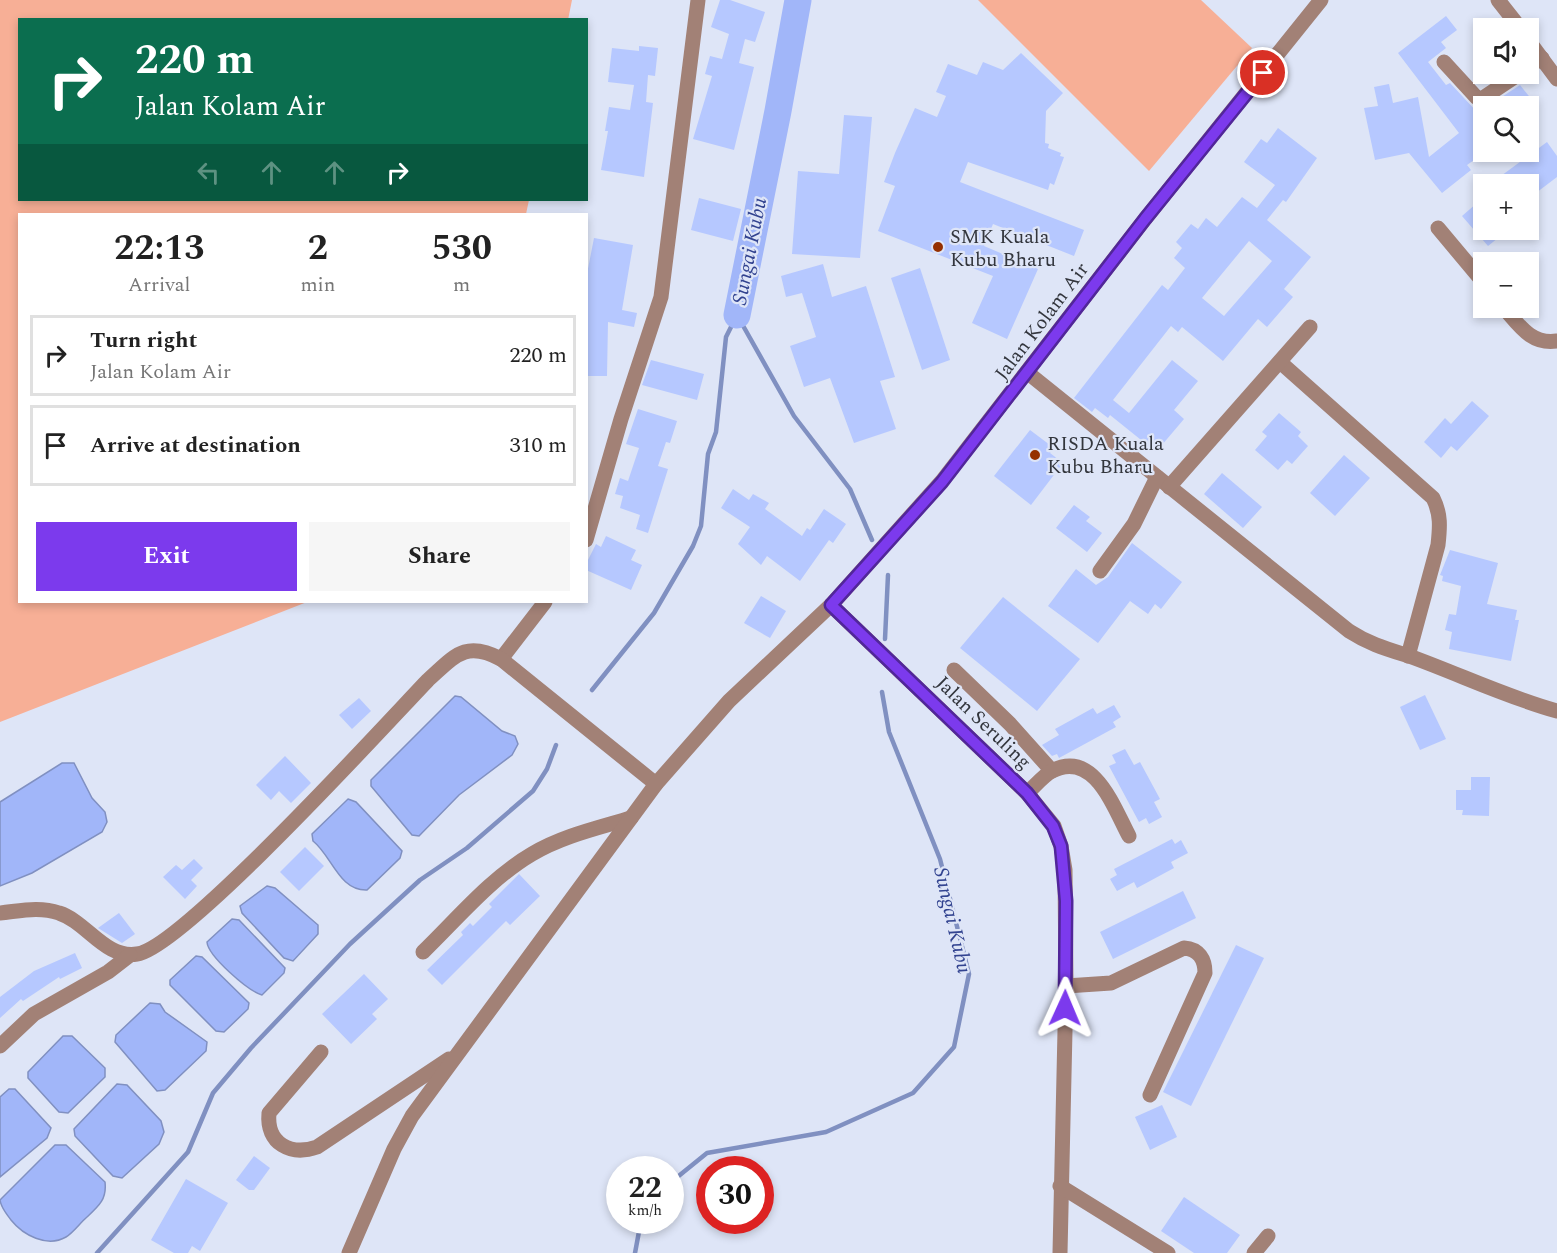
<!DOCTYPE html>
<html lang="en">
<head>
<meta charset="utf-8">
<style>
	:root { --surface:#fff; --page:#f6f6f6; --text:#222; --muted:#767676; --line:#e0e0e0; --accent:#7c3aed }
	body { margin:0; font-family:Spectral,serif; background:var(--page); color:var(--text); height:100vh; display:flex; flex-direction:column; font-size:22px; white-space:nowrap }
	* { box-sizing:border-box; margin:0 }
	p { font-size:20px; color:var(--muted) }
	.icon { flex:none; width:33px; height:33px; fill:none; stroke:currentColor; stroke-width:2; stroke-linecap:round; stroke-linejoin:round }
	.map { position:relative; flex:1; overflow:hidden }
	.drawer { position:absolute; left:18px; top:213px; width:570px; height:390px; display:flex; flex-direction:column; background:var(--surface); border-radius:0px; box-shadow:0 3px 9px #0003 }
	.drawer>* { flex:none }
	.hud { position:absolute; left:18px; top:18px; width:570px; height:183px; border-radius:0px; box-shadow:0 3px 9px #0003; background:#0b6e4f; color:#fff; overflow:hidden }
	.buttons { position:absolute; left:1473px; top:18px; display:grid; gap:12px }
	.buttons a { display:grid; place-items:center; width:66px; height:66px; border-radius:0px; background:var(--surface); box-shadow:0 3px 9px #0003; font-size:30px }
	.speed { position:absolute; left:606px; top:1156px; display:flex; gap:12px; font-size:30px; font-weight:700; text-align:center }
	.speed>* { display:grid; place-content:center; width:78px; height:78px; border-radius:50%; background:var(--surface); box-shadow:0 3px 9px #0003; line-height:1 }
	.speed small { font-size:15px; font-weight:400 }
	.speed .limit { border:9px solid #d22; background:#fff; color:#111 }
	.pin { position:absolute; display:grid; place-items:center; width:51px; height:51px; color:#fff; margin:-26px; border:3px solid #fff; border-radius:50%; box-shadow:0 2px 6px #0007 }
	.me { position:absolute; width:66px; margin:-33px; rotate:1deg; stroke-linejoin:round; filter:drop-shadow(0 0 4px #0008) }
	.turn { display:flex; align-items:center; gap:21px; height:126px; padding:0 18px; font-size:27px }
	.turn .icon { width:78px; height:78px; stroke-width:2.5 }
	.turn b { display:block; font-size:42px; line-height:51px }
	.lanes { display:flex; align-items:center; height:57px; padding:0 18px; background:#0003; justify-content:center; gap:30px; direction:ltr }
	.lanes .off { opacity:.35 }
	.eta { display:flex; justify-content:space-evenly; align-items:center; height:102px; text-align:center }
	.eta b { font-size:36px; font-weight:700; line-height:42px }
	.primary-button { display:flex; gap:12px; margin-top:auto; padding:12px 18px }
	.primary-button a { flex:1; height:69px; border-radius:0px; background:var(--accent); color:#fff; font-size:24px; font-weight:700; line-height:69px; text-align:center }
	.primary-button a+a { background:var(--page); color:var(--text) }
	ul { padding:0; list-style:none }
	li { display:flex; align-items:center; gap:18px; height:81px; margin:0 12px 9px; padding:0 6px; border:3px solid var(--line); border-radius:0px }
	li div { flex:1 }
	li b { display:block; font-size:22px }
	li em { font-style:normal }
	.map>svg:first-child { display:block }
	.green { fill:#f7af96 }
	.water { fill:#a1b6f9; stroke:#8090c1; stroke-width:1.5 }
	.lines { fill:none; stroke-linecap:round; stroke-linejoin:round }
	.stream { stroke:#8090c1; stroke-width:4.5 }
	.river { stroke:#a1b6f9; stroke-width:27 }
	.building { fill:#b6c8ff; fill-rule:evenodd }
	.minor { stroke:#a28176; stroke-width:15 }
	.route-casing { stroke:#51269a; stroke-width:15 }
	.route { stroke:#7c3aed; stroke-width:10 }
	.poi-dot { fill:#953000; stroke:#dee5f7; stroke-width:2 }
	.labels { text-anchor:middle; stroke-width:4.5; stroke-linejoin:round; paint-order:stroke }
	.poi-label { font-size:20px; fill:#33363d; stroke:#dee5f7; text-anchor:start }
	.street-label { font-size:20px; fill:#33363d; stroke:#dee5f7 }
	.water-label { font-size:21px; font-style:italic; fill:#324390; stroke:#dee5f7 }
</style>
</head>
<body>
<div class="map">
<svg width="1557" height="1253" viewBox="0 0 1557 1253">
	<rect width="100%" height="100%" fill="#dee5f7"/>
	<g class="green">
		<polygon points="0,0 572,0 568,20 20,20 20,200 529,200 526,214 20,214 20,602 307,602 0,722"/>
		<polygon points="978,0 1201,0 1252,48 1149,171"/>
	</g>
	<g class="water">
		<polygon points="455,696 461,697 502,731 515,736 518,744 512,755 459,795 419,836 412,835 371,786 371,780"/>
		<polygon points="62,763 74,763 92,798 105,812 107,822 102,832 32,873 0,886 0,802"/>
		<path d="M348,799L356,802L402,851L400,858L367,890C339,891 332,856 313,841L312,834Z"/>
		<polygon points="267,886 275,888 318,925 318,934 293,961 284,958 242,913 240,906"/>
		<path d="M232,919L239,920L285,968L284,973L262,995C248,991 208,956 207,942Z"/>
		<polygon points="196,956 202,957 249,1003 248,1009 224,1032 216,1031 170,985 170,980"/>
		<polygon points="150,1003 160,1004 165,1012 207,1042 206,1051 165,1090 157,1091 115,1042 116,1035"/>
		<polygon points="63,1036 72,1036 105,1068 105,1077 68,1113 59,1112 28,1078 28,1072"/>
		<polygon points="117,1084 127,1085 161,1121 164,1132 159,1144 122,1178 113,1176 75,1136 74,1129"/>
		<polygon points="9,1089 15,1089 51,1128 47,1138 0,1177 0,1097"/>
		<path d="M55,1145H66L105,1182C107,1199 99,1206 87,1217C80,1223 73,1233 66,1237C47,1248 23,1235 11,1220C6,1213 1,1208 0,1200Z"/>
	</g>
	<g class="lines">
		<g class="stream">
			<polyline points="737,315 794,416 850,489 872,540"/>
			<polyline points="885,639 888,575"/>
			<polyline points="592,690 654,613 693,546 701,526 708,454 716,432 726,337 737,315"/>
			<polyline points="670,1183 707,1153 826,1132 913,1093 954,1047 969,974 940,859 889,732 882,692"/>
			<polyline points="97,1253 188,1152 213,1093 251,1048 350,944 420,880 467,848 533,791 547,769 556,745"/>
			<polyline points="635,1253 641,1221"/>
		</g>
		<polyline class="river" points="737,315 778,111 798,0"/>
	</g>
	<g class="building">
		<polygon points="720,0 730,0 765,12 755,42 745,39 739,63 754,67 734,150 693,139 712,76 705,74 710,56 722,59 729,34 711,27"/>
		<polygon points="1446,16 1457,30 1441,42 1446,48 1428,62 1446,85 1450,83 1478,113 1484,109 1484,153 1467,165 1471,170 1442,193 1409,153 1375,160 1364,108 1378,106 1374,87 1389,84 1393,103 1418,97 1429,157 1459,133 1398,53"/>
		<polygon points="639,46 658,48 655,76 648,75 646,102 653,103 644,177 601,170 608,131 605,131 609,107 630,110 634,85 608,82 612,48 639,51"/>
		<polygon points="1021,53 1063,93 1046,111 1045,143 1049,144 1048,148 1061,153 1060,156 1064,157 1054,185 1050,183 1048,190 968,162 960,182 1084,230 1074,256 993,224 984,246 1038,269 1007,339 972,323 993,276 878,231 895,186 884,182 895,153 915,108 937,117 946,96 936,92 948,64 977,75 983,62 1003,70"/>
		<polygon points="1520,85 1537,106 1487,106 1488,106"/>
		<polygon points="844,115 872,117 860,258 792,254 798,171 839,174"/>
		<path d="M1278,128L1317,158L1286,202L1283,200L1267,220L1311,257L1284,289L1293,297L1267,327L1258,319L1223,361L1182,327L1178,332L1171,326L1113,400L1129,413L1172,360L1198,381L1174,410L1184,419L1156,452L1110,415L1108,418L1095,408L1092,412L1074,398L1162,285L1168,290L1185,268L1174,258L1182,248L1176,242L1191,224L1198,229L1206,218L1217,227L1242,197L1257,208L1275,185L1244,162L1261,139L1267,143ZM1249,241L1272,261L1224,316L1202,298Z"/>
		<polygon points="1547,142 1557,156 1557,177 1528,199 1528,184 1490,184"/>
		<polygon points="1484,197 1484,230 1508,230 1488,246 1462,216"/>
		<polygon points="699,198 741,209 733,241 691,230"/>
		<polygon points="594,238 633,245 622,310 637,313 634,327 608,322 607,376 586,376 586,279"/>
		<polygon points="823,264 832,297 866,286 895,377 880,381 896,429 854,443 830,378 804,387 790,346 816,337 802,293 786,297 781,276"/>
		<polygon points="920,268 950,360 922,370 891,278"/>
		<polygon points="651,360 704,374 697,400 642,385"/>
		<polygon points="1472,401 1489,416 1457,451 1451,446 1441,458 1424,442 1445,418 1451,424"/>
		<polygon points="638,409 677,421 670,443 666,442 658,466 668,469 648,533 636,529 640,515 620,508 623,496 615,494 620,478 628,481 639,448 626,444"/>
		<polygon points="1279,413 1301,432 1298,436 1308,446 1292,464 1287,460 1278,470 1255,450 1267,436 1262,432"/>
		<polygon points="1030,430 1054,448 1050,453 1063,463 1031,505 994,476"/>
		<polygon points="1344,455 1370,478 1335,516 1310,493"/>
		<polygon points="1222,473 1262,507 1243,528 1204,494"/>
		<polygon points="733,489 749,500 753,494 769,503 765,509 802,536 807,528 810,530 824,509 846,524 833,543 829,540 800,581 767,556 761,565 738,544 750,527 721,508"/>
		<polygon points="1074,505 1090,517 1086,521 1102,533 1087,552 1056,528"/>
		<polygon points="606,536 636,550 631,560 642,565 631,590 586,570 586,564 596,544 601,547"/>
		<polygon points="1132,543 1182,582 1161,609 1155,604 1148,614 1130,601 1098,643 1048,606 1076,569 1096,585 1108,577"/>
		<polygon points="1450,550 1498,563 1487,604 1517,610 1515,620 1519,620 1511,661 1449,649 1452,632 1445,630 1449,614 1456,615 1461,586 1442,581 1443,576 1440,575"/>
		<polygon points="761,596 786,611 770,638 744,623"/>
		<polygon points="1003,597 1080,659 1037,711 960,648"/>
		<polygon points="1425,695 1446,739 1420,750 1400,707"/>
		<polygon points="359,698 371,711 352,729 339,715"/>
		<polygon points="1114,705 1121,717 1113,722 1116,727 1059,758 1057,754 1052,756 1042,745 1059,735 1055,729 1093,708 1097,714"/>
		<polygon points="1125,749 1134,765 1140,762 1160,799 1154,802 1162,817 1149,824 1146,818 1139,822 1109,766 1116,763 1112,755"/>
		<polygon points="285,756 311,783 291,803 279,791 271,800 256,785"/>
		<polygon points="1471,777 1490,777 1489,816 1462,815 1463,810 1456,810 1456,790 1471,790"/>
		<polygon points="1172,839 1175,844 1181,840 1188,853 1171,862 1174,868 1137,888 1134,882 1117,891 1110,879 1117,875 1114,869"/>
		<polygon points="305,847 324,866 299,891 280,872"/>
		<polygon points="194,859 203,868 191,880 197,886 185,899 163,877 176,865 182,870"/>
		<polygon points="519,874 540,896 510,925 506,921 442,985 427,970 463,935 461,932 470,923 473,926 492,907 489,904"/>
		<polygon points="1183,891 1196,918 1113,959 1100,932"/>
		<polygon points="119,913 135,934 122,943 98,928"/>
		<polygon points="1236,945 1264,958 1191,1106 1163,1092"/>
		<polygon points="75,953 82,968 60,979 59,977 23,1001 21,999 0,1018 0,997 34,971"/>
		<polygon points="364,974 388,999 372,1014 377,1019 351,1044 322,1014"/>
		<polygon points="1162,1105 1177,1137 1150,1150 1135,1117"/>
		<polygon points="254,1156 270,1168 254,1190 249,1190 236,1180"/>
		<polygon points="186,1179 228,1203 200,1251 192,1246 188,1253 174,1253 151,1240"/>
		<polygon points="1184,1197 1240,1235 1227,1253 1194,1253 1161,1231"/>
	</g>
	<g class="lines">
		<g class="minor">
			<polyline points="1498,0 1520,28"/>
			<polyline points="1528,40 1557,79"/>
			<polyline points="1444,62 1477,98 1483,98 1519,74"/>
			<polyline points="1528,67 1542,58"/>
			<polyline points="1438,228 1484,283"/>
			<path d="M1504,308C1519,325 1531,345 1557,341"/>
			<path d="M1280,362L1433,498C1441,514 1440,527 1438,545L1408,656"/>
			<path d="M1028,373L1349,631C1369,644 1387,649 1409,656C1459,674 1506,697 1557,711"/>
			<polyline points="1169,487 1310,327"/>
			<polyline points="586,540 621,419 661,297 698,0"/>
			<polyline points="1100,571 1134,524 1157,477"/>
			<polyline points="831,605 1027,793 1054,826 1061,846 1065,870 1066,986 1060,1253"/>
			<polyline points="501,659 545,602"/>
			<polyline points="954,670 1010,724 1052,771"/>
			<path d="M1027,793C1035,786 1044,775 1052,771C1094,749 1114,808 1129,836"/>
			<path d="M0,913C20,911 39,906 59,913C87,922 105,959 137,954C182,948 385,725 428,680C455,656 465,640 501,659L656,784"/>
			<path d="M423,952C457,919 491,878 532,854C562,836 598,828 631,818"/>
			<path d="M1066,986L1111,983L1184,948C1199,949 1205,959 1205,973L1150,1095"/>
			<polyline points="0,1046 34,1014 108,972 130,955"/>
			<path d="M321,1052L269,1113C266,1144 291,1156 317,1147L449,1059"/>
			<polyline points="1060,1186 1168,1253"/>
			<polyline points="349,1253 394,1149 412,1116 656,784 729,701 831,605 942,481 1145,219 1321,0"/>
			<polyline points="1254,1253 1268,1236"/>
		</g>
	</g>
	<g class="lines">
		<defs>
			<polyline id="route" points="1065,1008 1066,901 1061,846 1053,826 1027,793 831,605 942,482 1145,219 1263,73"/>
		</defs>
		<use href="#route" class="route-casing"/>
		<use href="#route" class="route"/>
	</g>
	<g class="poi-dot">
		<circle cx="938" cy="247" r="6"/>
		<circle cx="1035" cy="455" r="6"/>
	</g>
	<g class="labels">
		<g class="poi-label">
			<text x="950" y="243">SMK Kuala<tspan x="950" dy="23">Kubu Bharu</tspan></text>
			<text x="1047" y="450">RISDA Kuala<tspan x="1047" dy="23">Kubu Bharu</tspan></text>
		</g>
		<g class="street-label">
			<text transform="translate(1041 321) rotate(-53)" y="7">Jalan Kolam Air</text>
			<text transform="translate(984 722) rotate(44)" y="7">Jalan Seruling</text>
		</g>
		<g class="water-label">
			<text transform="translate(749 251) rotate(-79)" y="7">Sungai Kubu</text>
			<text transform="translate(953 920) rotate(77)" y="7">Sungai Kubu</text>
		</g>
	</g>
</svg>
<div class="buttons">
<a><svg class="icon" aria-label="sound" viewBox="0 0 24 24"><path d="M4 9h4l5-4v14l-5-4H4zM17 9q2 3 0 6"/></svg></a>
<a><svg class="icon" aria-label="search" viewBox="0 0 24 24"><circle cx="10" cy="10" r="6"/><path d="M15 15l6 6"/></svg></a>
<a>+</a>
<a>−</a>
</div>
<div class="speed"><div>22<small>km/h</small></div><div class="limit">30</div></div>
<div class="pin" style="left:1263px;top:73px;background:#d93025"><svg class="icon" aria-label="arrive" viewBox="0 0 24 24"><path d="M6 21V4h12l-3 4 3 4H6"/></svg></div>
<svg class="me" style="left:1065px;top:1008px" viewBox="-20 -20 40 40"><path d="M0-17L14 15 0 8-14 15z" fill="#7c3aed" stroke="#fff" stroke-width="4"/></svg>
<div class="hud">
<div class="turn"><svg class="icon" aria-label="right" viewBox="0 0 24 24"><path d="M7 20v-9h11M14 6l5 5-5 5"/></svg><div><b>220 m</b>Jalan Kolam Air</div></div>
<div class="lanes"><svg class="icon off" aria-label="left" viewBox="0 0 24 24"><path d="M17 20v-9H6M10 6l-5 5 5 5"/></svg><svg class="icon off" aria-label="ahead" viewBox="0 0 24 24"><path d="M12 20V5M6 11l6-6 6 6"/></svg><svg class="icon off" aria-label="ahead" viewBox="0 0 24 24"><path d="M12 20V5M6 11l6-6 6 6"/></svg><svg class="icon" aria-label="right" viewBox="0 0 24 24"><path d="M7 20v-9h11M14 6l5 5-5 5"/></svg></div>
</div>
<section class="drawer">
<div class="eta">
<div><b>22:13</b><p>Arrival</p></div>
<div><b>2</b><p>min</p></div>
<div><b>530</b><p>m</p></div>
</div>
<ul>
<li><svg class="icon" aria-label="right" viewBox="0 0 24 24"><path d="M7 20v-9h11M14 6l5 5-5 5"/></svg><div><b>Turn right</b><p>Jalan Kolam Air</p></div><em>220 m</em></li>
<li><svg class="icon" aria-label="arrive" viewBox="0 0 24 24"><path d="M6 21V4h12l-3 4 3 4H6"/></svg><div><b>Arrive at destination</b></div><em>310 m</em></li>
</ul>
<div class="primary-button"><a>Exit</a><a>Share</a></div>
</section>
</div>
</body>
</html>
